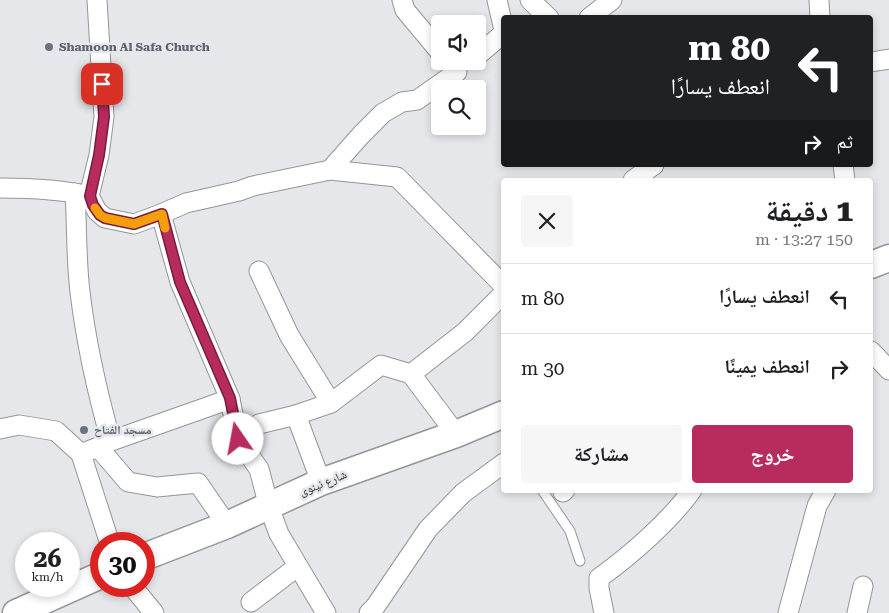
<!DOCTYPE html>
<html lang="ar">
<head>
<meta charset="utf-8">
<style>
	:root { --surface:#fff; --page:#f6f6f6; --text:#202124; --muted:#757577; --line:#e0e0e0; --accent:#b82b5f }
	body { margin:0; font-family:"Roboto Serif","Noto Naskh Arabic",serif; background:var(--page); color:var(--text); direction:rtl; height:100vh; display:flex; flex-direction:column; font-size:19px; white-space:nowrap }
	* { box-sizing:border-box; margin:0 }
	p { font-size:16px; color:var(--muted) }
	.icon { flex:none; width:28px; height:28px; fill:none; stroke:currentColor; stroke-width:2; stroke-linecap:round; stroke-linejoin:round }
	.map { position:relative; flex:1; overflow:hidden; direction:ltr }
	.sheet { position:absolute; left:501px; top:178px; width:372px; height:315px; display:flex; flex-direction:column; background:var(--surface); border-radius:5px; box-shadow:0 2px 8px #0003; direction:rtl }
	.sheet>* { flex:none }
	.hud { position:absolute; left:501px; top:15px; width:372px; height:152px; border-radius:5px; box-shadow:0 2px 8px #0003; direction:rtl; background:#202124; color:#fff; overflow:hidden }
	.fabs { position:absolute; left:431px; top:15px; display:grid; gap:10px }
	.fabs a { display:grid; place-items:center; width:55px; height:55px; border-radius:5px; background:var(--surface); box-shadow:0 2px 8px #0003; font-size:25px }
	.speed { position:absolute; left:15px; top:532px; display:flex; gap:10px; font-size:25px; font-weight:700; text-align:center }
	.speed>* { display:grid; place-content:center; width:65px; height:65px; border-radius:50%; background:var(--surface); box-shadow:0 2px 8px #0003; line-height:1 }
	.speed small { font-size:12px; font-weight:400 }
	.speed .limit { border:8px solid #d22; background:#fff; color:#111 }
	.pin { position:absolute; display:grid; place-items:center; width:42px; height:42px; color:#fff; margin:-21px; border-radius:10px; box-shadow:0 2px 8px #0006 }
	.me { position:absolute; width:55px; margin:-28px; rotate:348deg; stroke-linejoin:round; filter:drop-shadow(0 0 4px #0008) }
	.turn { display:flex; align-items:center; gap:18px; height:105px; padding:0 20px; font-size:22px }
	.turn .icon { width:65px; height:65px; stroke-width:2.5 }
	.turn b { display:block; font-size:35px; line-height:42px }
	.then { display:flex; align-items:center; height:48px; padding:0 20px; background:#0003; gap:10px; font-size:19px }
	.round { display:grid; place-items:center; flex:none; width:52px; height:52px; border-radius:5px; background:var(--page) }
	.head { display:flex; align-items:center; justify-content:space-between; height:85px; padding:0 20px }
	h1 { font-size:30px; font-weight:800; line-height:38px }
	.action { display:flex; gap:10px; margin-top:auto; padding:10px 20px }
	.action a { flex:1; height:58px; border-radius:5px; background:var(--accent); color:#fff; font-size:20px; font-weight:800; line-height:58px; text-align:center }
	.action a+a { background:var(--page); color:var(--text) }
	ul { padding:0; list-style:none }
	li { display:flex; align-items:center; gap:15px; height:70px; padding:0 20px; border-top:1px solid var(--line) }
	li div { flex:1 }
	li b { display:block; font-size:19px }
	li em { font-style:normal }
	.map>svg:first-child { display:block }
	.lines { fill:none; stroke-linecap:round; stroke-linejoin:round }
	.service-casing { stroke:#949598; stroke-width:11 }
	.minor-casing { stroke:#949598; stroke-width:21 }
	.secondary-casing { stroke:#949598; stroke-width:29 }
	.service { stroke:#fff; stroke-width:9 }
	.minor { stroke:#fff; stroke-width:19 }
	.secondary { stroke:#fff; stroke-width:26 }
	.route-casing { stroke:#781c3e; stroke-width:12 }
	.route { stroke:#b82b5f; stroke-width:9 }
	.slow { stroke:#f59e0b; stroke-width:9 }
	.worship-dot { fill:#6b7280; stroke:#e5e7ea; stroke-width:2 }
	.labels { text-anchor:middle; stroke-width:5; stroke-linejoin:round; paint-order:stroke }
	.worship-label { font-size:12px; font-weight:bold; fill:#5b616d; stroke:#e5e7ea; text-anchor:start }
	.street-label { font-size:12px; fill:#2c2c2d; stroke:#e5e7ea }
</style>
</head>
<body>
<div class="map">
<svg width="889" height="613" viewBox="0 0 889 613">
	<rect width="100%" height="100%" fill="#e5e7ea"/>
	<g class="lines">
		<defs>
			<polyline id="service" points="542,490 570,531 580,561"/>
			<g id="minor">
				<polyline points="402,0 405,10 440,52"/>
				<polyline points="497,0 504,30"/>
				<polyline points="530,0 549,18"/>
				<polyline points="819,0 820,18"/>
				<polyline points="589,18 612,0"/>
				<polyline points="478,55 504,33"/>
				<polyline points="871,62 889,59"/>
				<polyline points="457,72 417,100 402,102 383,113 361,135 330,170 397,177 504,286"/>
				<polyline points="843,165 845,180"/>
				<polyline points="633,180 654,165"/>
				<path d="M0,188C30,188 60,189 89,196L97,211L105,218L134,224L161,214L180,282L230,399L238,439"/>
				<path d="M75,193C77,225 76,259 80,292C86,342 97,392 111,441L230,399"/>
				<polyline points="89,196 99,155 104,117 97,0"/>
				<polyline points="161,214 186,203 239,191 253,186 330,170"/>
				<polyline points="259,271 289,335 331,403 296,415"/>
				<polyline points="871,351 889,370"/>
				<polyline points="331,403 381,365 411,374"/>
				<polyline points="0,429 19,425 56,431 81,454 98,447 128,482 157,487 198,483 227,525"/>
				<polyline points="456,434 411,374 465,332 504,293"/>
				<polyline points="81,454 110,544"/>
				<polyline points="321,482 296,415 259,424 238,439 259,469 269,507 279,534 326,613"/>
				<polyline points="563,492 565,490"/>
				<polyline points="132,586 154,613"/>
				<polyline points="251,602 297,567"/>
				<polyline points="369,613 375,607 428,529 463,493 504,463"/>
				<path d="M604,613L599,588V578C630,556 671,520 692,490"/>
				<polyline points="788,613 817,506 826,490"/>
				<polyline points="857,613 863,586"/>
			</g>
			<g id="secondary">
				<polyline points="871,265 889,258"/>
				<polyline points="144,557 227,525 321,482 456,434 504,414"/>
				<polyline points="16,613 101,575"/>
			</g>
		</defs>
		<use href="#service" class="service-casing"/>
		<use href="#minor" class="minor-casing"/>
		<use href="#secondary" class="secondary-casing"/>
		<use href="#service" class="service"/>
		<use href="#minor" class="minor"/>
		<use href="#secondary" class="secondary"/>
	</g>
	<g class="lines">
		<defs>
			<polyline id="route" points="102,84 104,117 99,155 90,196 93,205 100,215 105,218 134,224 162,214 180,282 230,398 238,439"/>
		</defs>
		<use href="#route" class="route-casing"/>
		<use href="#route" class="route"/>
		<polyline class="slow" points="95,208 100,215 105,218 134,224 162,214 165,228"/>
	</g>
	<g class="worship-dot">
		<circle cx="49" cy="47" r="5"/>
		<circle cx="84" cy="430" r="5"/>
	</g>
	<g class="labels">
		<g class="worship-label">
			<text x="59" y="51">Shamoon Al Safa Church</text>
			<text x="94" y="434">مسجد الفتاح</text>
		</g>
		<g class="street-label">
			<text transform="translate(323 483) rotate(-22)" y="4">شارع نينوى</text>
		</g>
	</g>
</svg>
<div class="fabs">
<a><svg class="icon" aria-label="sound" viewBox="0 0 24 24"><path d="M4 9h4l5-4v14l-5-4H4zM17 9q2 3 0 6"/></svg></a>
<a><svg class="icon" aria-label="search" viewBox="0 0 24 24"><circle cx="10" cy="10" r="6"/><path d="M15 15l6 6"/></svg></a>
</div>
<div class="speed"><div>26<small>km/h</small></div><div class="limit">30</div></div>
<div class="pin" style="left:102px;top:84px;background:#d93025"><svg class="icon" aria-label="arrive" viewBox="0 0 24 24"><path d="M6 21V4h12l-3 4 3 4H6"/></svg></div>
<svg class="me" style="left:238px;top:439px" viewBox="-20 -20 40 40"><circle r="19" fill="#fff"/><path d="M0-13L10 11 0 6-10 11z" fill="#b82b5f"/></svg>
<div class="hud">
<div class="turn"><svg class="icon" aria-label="left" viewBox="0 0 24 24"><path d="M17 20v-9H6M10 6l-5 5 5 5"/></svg><div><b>80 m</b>انعطف يسارًا</div></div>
<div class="then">ثم<svg class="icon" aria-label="right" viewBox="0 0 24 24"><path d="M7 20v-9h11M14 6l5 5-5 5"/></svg></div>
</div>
<section class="sheet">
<div class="head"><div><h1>1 دقيقة</h1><p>150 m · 13:27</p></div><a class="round"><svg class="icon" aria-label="close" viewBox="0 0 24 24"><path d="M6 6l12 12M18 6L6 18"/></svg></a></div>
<ul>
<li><svg class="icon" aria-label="left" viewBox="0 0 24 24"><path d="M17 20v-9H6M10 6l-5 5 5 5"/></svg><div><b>انعطف يسارًا</b></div><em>80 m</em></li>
<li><svg class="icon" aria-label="right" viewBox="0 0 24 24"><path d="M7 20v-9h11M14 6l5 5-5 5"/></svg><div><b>انعطف يمينًا</b></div><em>30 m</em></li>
</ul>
<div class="action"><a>خروج</a><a>مشاركة</a></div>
</section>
</div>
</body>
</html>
